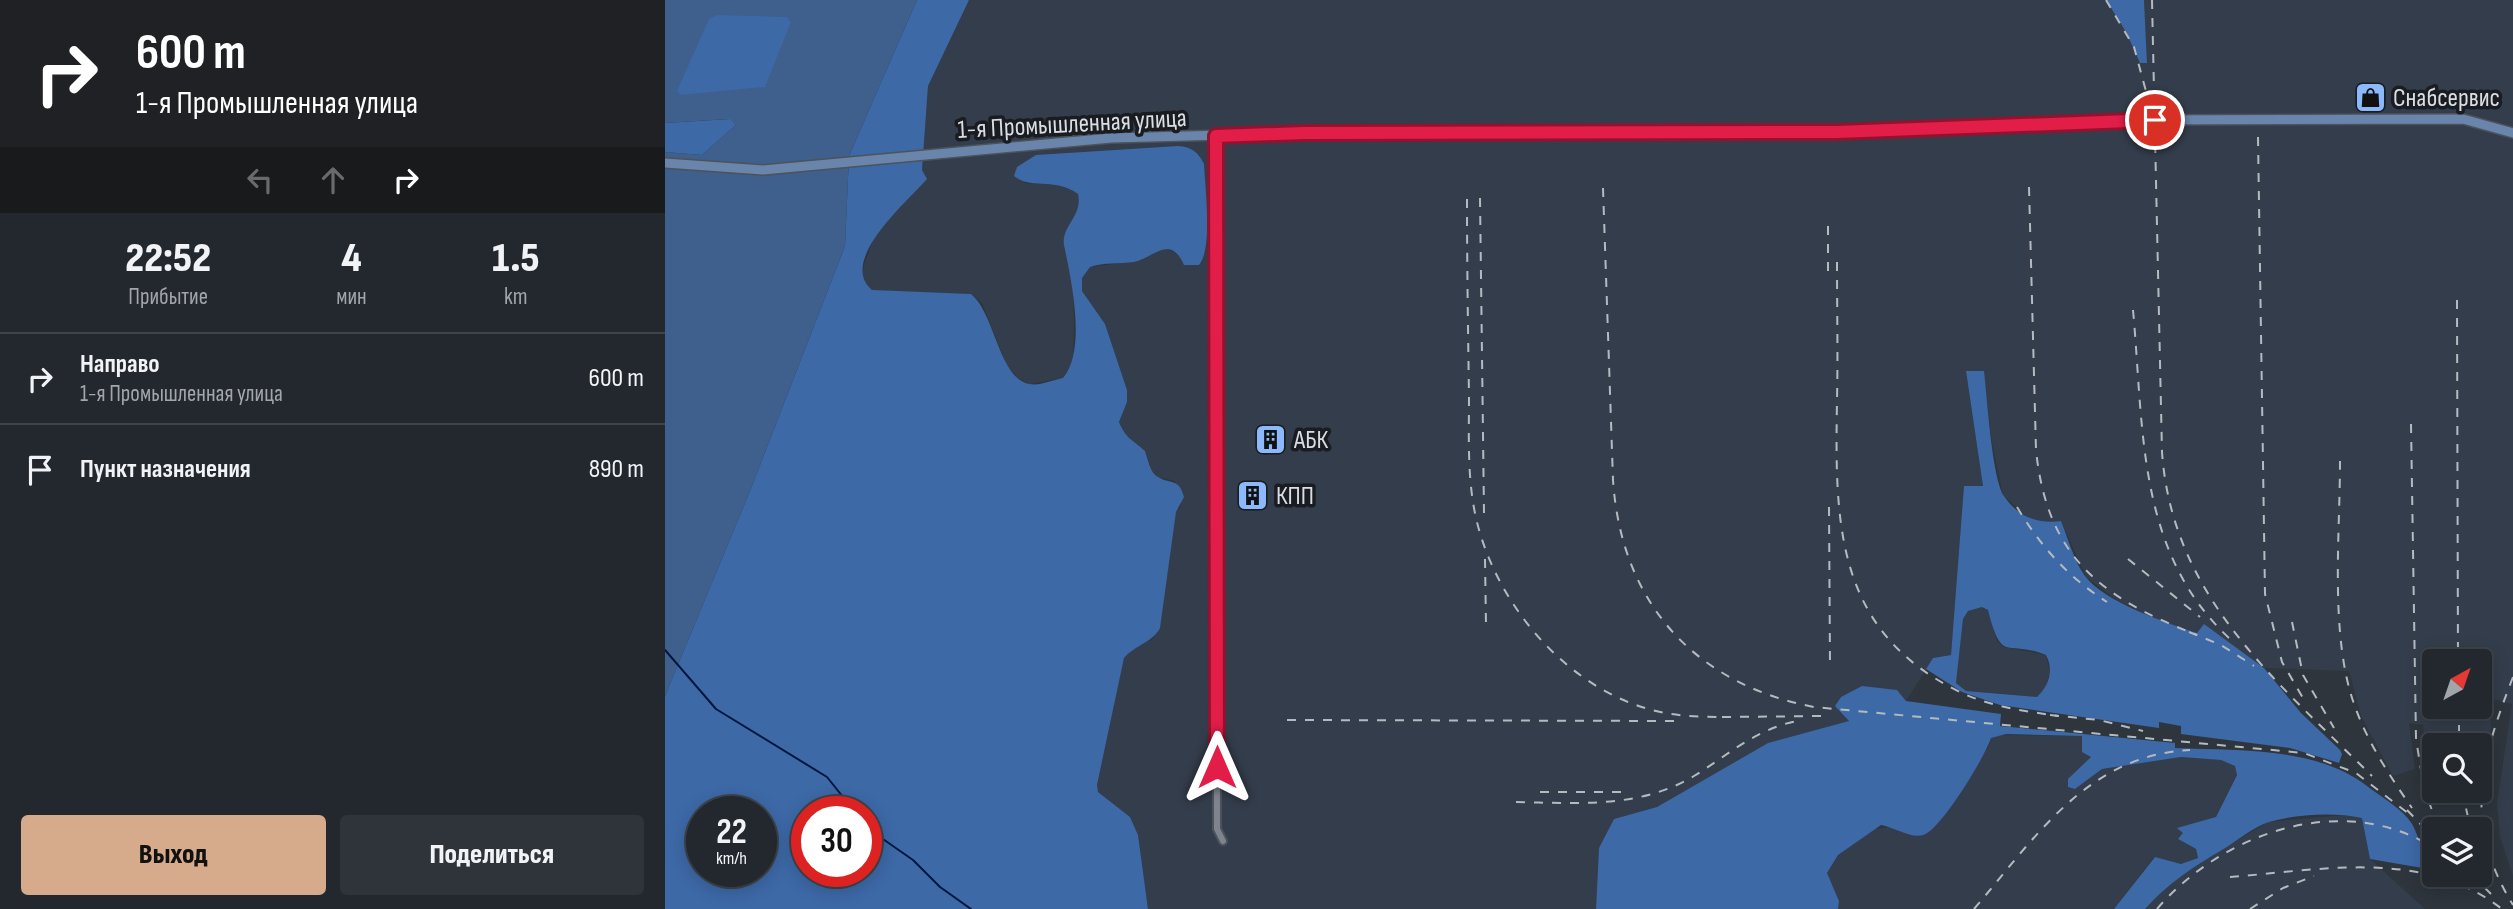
<!DOCTYPE html>
<html lang="ru">
<head>
<meta charset="utf-8">
<style>
	:root { --surface:#22282e; --page:#2e343a; --text:#f1f3f6; --muted:#a2a6aa; --line:#3f444a; --accent:#d6ab8b }
	body { margin:0; font-family:"Sofia Sans Condensed",sans-serif; background:var(--page); color:var(--text); height:100vh; display:flex; flex-direction:column; font-size:26px; white-space:nowrap }
	* { box-sizing:border-box; margin:0 }
	p { font-size:23px; color:var(--muted) }
	.icon { flex:none; width:38px; height:38px; fill:none; stroke:currentColor; stroke-width:2; stroke-linecap:round; stroke-linejoin:round }
	.map { position:relative; flex:1; overflow:hidden }
	.sheet { display:flex; flex-direction:column; background:var(--surface); width:665px }
	.sheet>* { flex:none }
	.hud { background:#202124; color:#fff; overflow:hidden }
	.needle { width:46px; rotate:40deg }
	.tools { position:absolute; left:1757px; top:649px; display:grid; gap:14px }
	.tools a { display:grid; place-items:center; width:70px; height:70px; border-radius:7px; background:var(--surface); box-shadow:0 4px 18px #0003,0 0 0 2px var(--line); font-size:35px }
	.speed { position:absolute; left:21px; top:796px; display:flex; gap:14px; font-size:35px; font-weight:700; text-align:center }
	.speed>* { display:grid; place-content:center; width:91px; height:91px; border-radius:50%; background:var(--surface); box-shadow:0 4px 18px #0003,0 0 0 2px var(--line); line-height:1 }
	.speed small { font-size:18px; font-weight:400 }
	.speed .limit { border:10px solid #d22; background:#fff; color:#111 }
	.pin { position:absolute; display:grid; place-items:center; width:60px; height:60px; color:#fff; margin:-30px; border:4px solid #fff; border-radius:50%; box-shadow:0 2px 7px #0007 }
	.me { position:absolute; width:77px; margin:-38px; rotate:0deg; stroke-linejoin:round; filter:drop-shadow(0 0 5px #0008) }
	.turn { display:flex; align-items:center; gap:24px; height:147px; padding:0 21px; font-size:32px }
	.turn .icon { width:91px; height:91px; stroke-width:2.5 }
	.turn b { display:block; font-size:49px; line-height:60px }
	.lanes { display:flex; align-items:center; height:66px; padding:0 21px; background:#0003; justify-content:center; gap:35px; direction:ltr }
	.lanes .off { opacity:.35 }
	.eta { display:flex; justify-content:space-evenly; align-items:center; height:119px; text-align:center }
	.eta b { font-size:42px; font-weight:800; line-height:49px }
	.action { display:flex; gap:14px; margin-top:auto; padding:14px 21px }
	.action a { flex:1; height:80px; border-radius:7px; background:var(--accent); color:#111; font-size:28px; font-weight:800; line-height:80px; text-align:center }
	.action a+a { background:var(--page); color:var(--text) }
	ul { padding:0; list-style:none }
	li { display:flex; align-items:center; gap:21px; height:91px; padding:0 21px; border-top:2px solid var(--line) }
	li div { flex:1 }
	li b { display:block; font-size:26px }
	li em { font-style:normal }
	main { display:flex; flex:1; min-height:0 }
	.map>svg:first-child { display:block }
	.built { fill:#343d4b; fill-rule:evenodd }
	.green { fill:#3f5f8d }
	.forest { fill:#3d69a7; fill-rule:evenodd }
	.lines { fill:none; stroke-linecap:round; stroke-linejoin:round }
	.stream { stroke:#001640; stroke-width:2 }
	.street-casing { stroke:#4e525a; stroke-width:10 }
	.secondary-casing { stroke:#4e525a; stroke-width:12 }
	.street { stroke:#7d848f; stroke-width:6 }
	.secondary { stroke:#6985ac; stroke-width:9 }
	.rail { stroke:#b5bac0; stroke-width:2; stroke-dasharray:9 9; stroke-linecap:butt }
	.route-casing { stroke:#92132f; stroke-width:18 }
	.route { stroke:#e11d48; stroke-width:12 }
	.labels { text-anchor:middle; stroke-width:7; stroke-linejoin:round; paint-order:stroke }
	.poi-label { font-size:26px; fill:#dadee4; stroke:#191c20; text-anchor:start }
	.street-label { font-size:26px; fill:#dadee4; stroke:#191c20 }
</style>
</head>
<body>
<main>
<section class="sheet">
<div class="hud">
<div class="turn"><svg class="icon" aria-label="right" viewBox="0 0 24 24"><path d="M7 20v-9h11M14 6l5 5-5 5"/></svg><div><b>600 m</b>1-я Промышленная улица</div></div>
<div class="lanes"><svg class="icon off" aria-label="left" viewBox="0 0 24 24"><path d="M17 20v-9H6M10 6l-5 5 5 5"/></svg><svg class="icon off" aria-label="ahead" viewBox="0 0 24 24"><path d="M12 20V5M6 11l6-6 6 6"/></svg><svg class="icon" aria-label="right" viewBox="0 0 24 24"><path d="M7 20v-9h11M14 6l5 5-5 5"/></svg></div>
</div>
<div class="eta">
<div><b>22:52</b><p>Прибытие</p></div>
<div><b>4</b><p>мин</p></div>
<div><b>1.5</b><p>km</p></div>
</div>
<ul>
<li><svg class="icon" aria-label="right" viewBox="0 0 24 24"><path d="M7 20v-9h11M14 6l5 5-5 5"/></svg><div><b>Направо</b><p>1-я Промышленная улица</p></div><em>600 m</em></li>
<li><svg class="icon" aria-label="arrive" viewBox="0 0 24 24"><path d="M6 21V4h12l-3 4 3 4H6"/></svg><div><b>Пункт назначения</b></div><em>890 m</em></li>
</ul>
<div class="action"><a>Выход</a><a>Поделиться</a></div>
</section>
<div class="map">
<svg width="1848" height="909" viewBox="0 0 1848 909">
	<rect width="100%" height="100%" fill="#2e353d"/>
	<g class="built">
		<path d="M304,0H1441L1461,32L1475,63H1482L1479,0H1848V876L1835,837L1832,803L1847,704L1832,700L1825,702L1827,745L1815,750V746H1760L1758,725L1744,723L1750,769L1728,776L1696,716L1684,671L1599,668L1539,625L1533,633L1495,621L1450,599L1421,577L1396,521L1378,523L1365,520L1338,495L1327,443L1318,371L1301,372L1318,486L1299,487L1286,655L1268,658L1241,701L1237,697L1185,721L1103,743L992,807L949,819L934,849L931,909H483L473,835L465,817L433,792L432,785L459,658L466,650L489,638L511,512L516,506L510,481L493,477L487,471L480,451L467,443L454,423L462,402V390L440,324L417,291V277L425,267L476,260L494,249L505,250L516,257L535,155L358,183L402,185L413,194L416,206L399,243L408,279L409,323L408,364L398,378L365,384L354,379L342,366L317,303L306,294L207,291L199,284L196,273L209,237L219,222L230,213L257,170L263,86ZM1769,662H1815V707H1769Z"/>
		<polygon points="1317,607 1323,610 1332,641 1339,647 1381,655 1385,672 1380,690 1372,697 1301,691 1291,683 1298,619 1303,611"/>
		<polygon points="1332,735 1417,736 1426,756 1403,787 1410,789 1437,769 1516,757 1556,760 1570,766 1572,774 1551,817 1513,839 1531,850 1533,858 1516,864 1489,857 1449,909 1173,909 1174,901 1162,873 1173,855 1208,829 1225,827 1323,748 1326,738"/>
		<polygon points="1680,815 1697,818 1705,859 1760,909 1480,909 1500,886 1520,871 1603,822"/>
	</g>
	<polygon class="green" points="0,0 252,0 184,156 180,246 85,491 0,696 0,152 37,155 71,125 64,119 0,123"/>
	<g class="forest">
		<path d="M252,0H304L263,86L257,170L262,179C243,201 172,261 207,290L306,294C330,313 334,380 365,384C374,386 388,380 398,378C422,350 406,279 399,245C396,226 418,216 413,194C391,177 367,190 349,176L352,167L371,155L513,146C527,147 533,152 539,164C540,188 548,248 534,265H519C505,233 487,259 469,262C454,264 439,262 425,267L417,278V291L440,324L462,390V402L454,422C462,440 467,439 480,451C483,459 485,473 493,477C507,485 514,478 519,497L511,512L495,628C487,643 470,645 459,658L432,785L433,792L465,817L473,835L483,909H0V696L85,491L180,246L184,156ZM37,812H96V872H37ZM142,812H201V872H142Z"/>
		<polygon points="1441,0 1479,0 1482,63 1475,63 1461,32"/>
		<polygon points="52,15 122,17 126,22 100,87 16,95 12,91 44,19"/>
		<polygon points="65,119 71,125 37,155 0,152 0,123"/>
		<path d="M1301,371H1319C1322,396 1327,478 1339,496C1353,517 1372,524 1396,521C1403,538 1409,561 1420,576C1439,602 1502,623 1532,633L1539,624L1599,668L1636,713L1675,750L1677,754L1674,763L1625,748L1516,734V726L1494,722V728L1335,705L1297,692L1261,669L1268,658L1286,655L1299,486H1318ZM1317,607L1323,610C1337,665 1341,639 1381,655C1389,670 1384,686 1372,697L1301,691L1291,683L1298,619L1303,611Z"/>
		<path d="M1197,686L1232,690L1241,701L1336,714L1335,726L1510,743V748C1572,751 1650,746 1702,786C1715,796 1739,810 1747,824C1754,836 1753,847 1769,851V870L1705,859L1697,818C1669,812 1632,814 1604,822C1588,827 1572,841 1557,850C1528,867 1503,883 1480,909H1449L1490,857L1516,864L1533,858L1531,849L1513,839L1518,833L1512,828L1551,817L1572,775L1570,766L1556,760L1516,757L1437,769L1410,789L1403,787V779L1426,757L1417,752V736L1341,734L1326,738C1320,757 1275,831 1258,835C1246,839 1229,827 1216,825L1173,855L1162,873L1174,901L1173,909H931L934,848L949,819L992,807L1103,743L1184,721L1170,706L1176,697Z"/>
	</g>
	<g class="lines">
		<g class="stream">
			<polyline points="0,650 51,709 162,777 190,812"/>
			<polyline points="201,823 215,837 248,860 275,887 306,909"/>
		</g>
		<defs>
			<polyline id="street" points="551,136 552,829 558,841"/>
			<polyline id="secondary" points="0,163 98,170 446,138 639,133 1147,132 1297,129 1462,120 1798,119 1848,133"/>
		</defs>
		<use href="#street" class="street-casing"/>
		<use href="#secondary" class="secondary-casing"/>
		<use href="#street" class="street"/>
		<use href="#secondary" class="secondary"/>
		<g class="rail">
			<polyline points="1441,0 1469,47 1482,95"/>
			<path d="M1487,0L1497,452C1507,596 1611,681 1707,776"/>
			<polyline points="1593,137 1600,594 1617,662 1638,698"/>
			<path d="M1364,187L1371,450C1382,558 1437,598 1532,635"/>
			<path d="M938,188L948,480C956,602 1029,684 1149,707L1639,753L1691,773L1748,817"/>
			<polyline points="815,198 819,513"/>
			<path d="M802,199C802,264 803,330 804,396C804,436 802,478 811,518C831,605 903,690 991,711C1016,717 1041,717 1066,717"/>
			<polyline points="1163,226 1163,276"/>
			<path d="M1172,262C1172,308 1173,354 1172,400C1170,521 1169,631 1295,692C1326,707 1360,711 1393,716"/>
			<polyline points="1792,300 1793,662"/>
			<path d="M1468,310C1479,428 1471,551 1564,638"/>
			<polyline points="1746,424 1751,739 1759,788 1774,830"/>
			<path d="M1675,461C1675,535 1665,632 1688,701C1701,740 1724,775 1747,808"/>
			<polyline points="1164,507 1165,664"/>
			<path d="M1352,507C1376,547 1403,577 1442,602"/>
			<polyline points="820,559 821,625"/>
			<polyline points="1463,559 1535,617"/>
			<polyline points="1627,622 1638,675 1669,728"/>
			<polyline points="1524,632 1556,645 1589,666"/>
			<path d="M1848,677C1816,760 1797,822 1848,905"/>
			<polyline points="1794,707 1794,746"/>
			<polyline points="1385,715 1434,720 1478,731"/>
			<polyline points="1057,717 1158,716"/>
			<polyline points="622,720 1012,721"/>
			<polyline points="1797,791 1806,830"/>
			<polyline points="875,792 963,792"/>
			<path d="M851,802C912,803 974,809 1029,776C1063,755 1091,729 1132,721"/>
			<polyline points="1742,810 1769,838"/>
			<polyline points="1807,875 1826,894"/>
			<path d="M1565,877C1656,870 1759,848 1837,909"/>
			<path d="M1309,909C1370,838 1422,755 1525,750"/>
			<path d="M1492,909C1557,833 1678,790 1769,848"/>
			<polyline points="1585,909 1618,888 1649,876"/>
		</g>
	</g>
	<g class="lines">
		<defs>
			<polyline id="route" points="552,767 551,136 639,133 1172,132 1490,120"/>
		</defs>
		<use href="#route" class="route-casing"/>
		<use href="#route" class="route"/>
	</g>
	<defs>
		<symbol id="shop-square" viewBox="-11 -11 22 22"><rect x="-9" y="-9" width="18" height="18" rx="4" fill="#8bb9fc" stroke="#191c20"/><path d="M-5-2.5h2.3a2.7 3.5 0 0 1 5.4 0H5L5.5 6h-11ZM-1.5-2.5h3a1.5 2.3 0 0 0-3 0Z" fill="#111"/></symbol>
		<symbol id="building-square" viewBox="-11 -11 22 22"><rect x="-9" y="-9" width="18" height="18" rx="4" fill="#8bb9fc" stroke="#191c20"/><path d="M-4-6H4V6H1V3H-1V6H-4ZM-2.5-4.3h1.7v1.8h-1.7ZM.8-4.3h1.7v1.8H.8ZM-2.5-1h1.7V.8h-1.7ZM.8-1h1.7V.8H.8Z" fill="#111"/></symbol>
	</defs>
	<g fill-rule="evenodd">
		<use href="#shop-square" x="1688" y="80" width="35" height="35"/>
		<use href="#building-square" x="588" y="422" width="35" height="35"/>
		<use href="#building-square" x="570" y="478" width="35" height="35"/>
	</g>
	<g class="labels">
		<g class="poi-label">
			<text x="1728" y="106">Снабсервис</text>
			<text x="629" y="448">АБК</text>
			<text x="611" y="504">КПП</text>
		</g>
		<g class="street-label">
			<text transform="translate(407 123) rotate(-3)" y="9">1-я Промышленная улица</text>
		</g>
	</g>
</svg>
<div class="tools">
<a><svg class="needle" viewBox="-14 -14 28 28"><path d="M0-13l5 13h-10z" fill="#e53935"/><path d="M0 13l5-13h-10z" fill="#a2a6aa"/></svg></a>
<a><svg class="icon" aria-label="search" viewBox="0 0 24 24"><circle cx="10" cy="10" r="6"/><path d="M15 15l6 6"/></svg></a>
<a><svg class="icon" aria-label="layers" viewBox="0 0 24 24"><path d="M12 4l9 5-9 5-9-5zM3 14l9 5 9-5"/></svg></a>
</div>
<div class="speed"><div>22<small>km/h</small></div><div class="limit">30</div></div>
<div class="pin" style="left:1490px;top:120px;background:#d93025"><svg class="icon" aria-label="arrive" viewBox="0 0 24 24"><path d="M6 21V4h12l-3 4 3 4H6"/></svg></div>
<svg class="me" style="left:552px;top:767px" viewBox="-20 -20 40 40"><path d="M0-17L14 15 0 8-14 15z" fill="#e11d48" stroke="#fff" stroke-width="4"/></svg>
</div>
</main>
</body>
</html>
